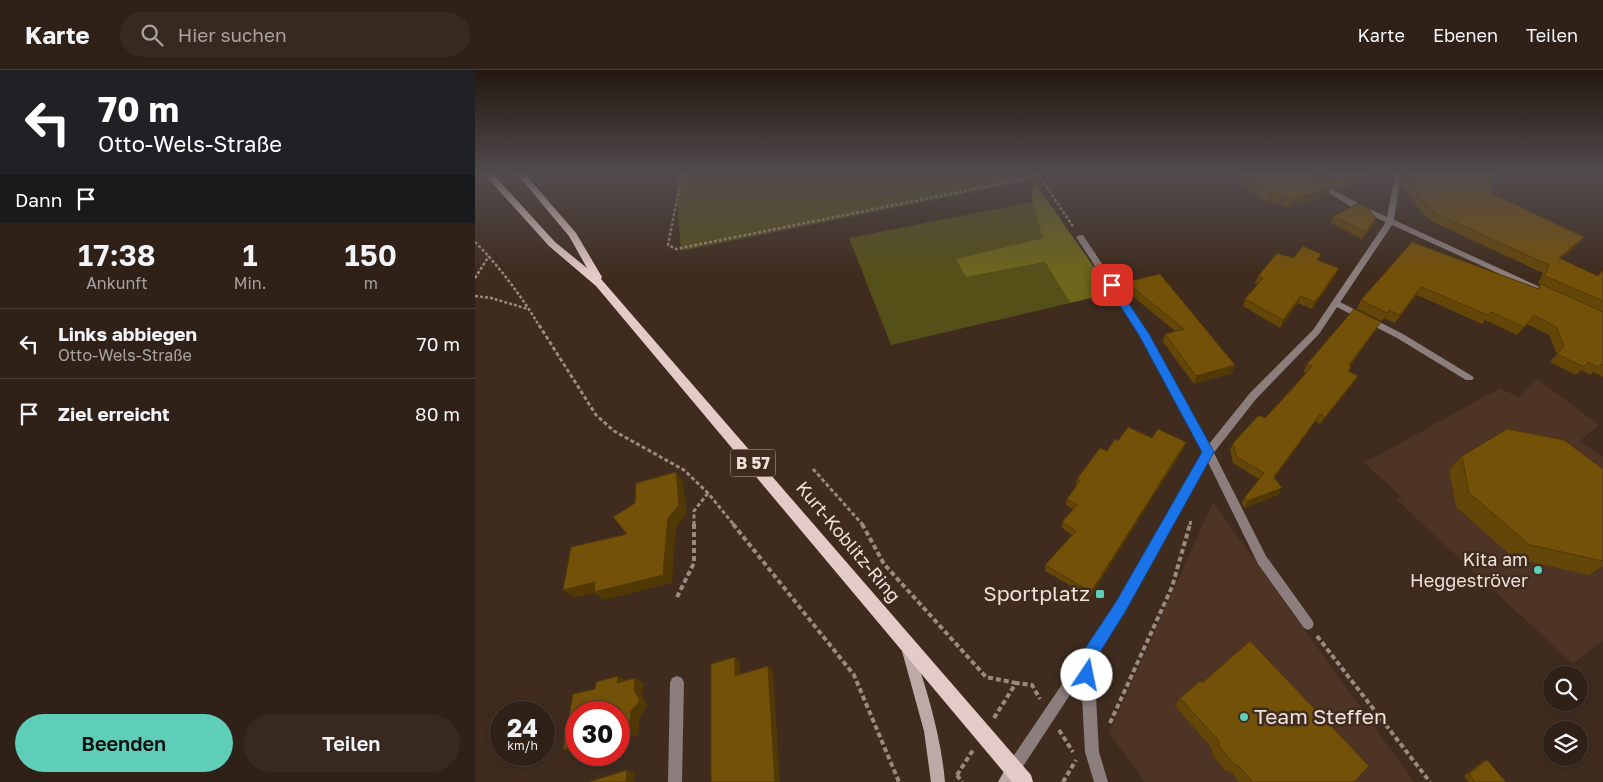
<!DOCTYPE html>
<html lang="de">
<head>
<meta charset="utf-8">
<style>
	:root { --surface:#2f2117; --page:#372920; --text:#f1f3f6; --muted:#a7a3a1; --line:#4a3e36; --accent:#5eceb8 }
	body { margin:0; font-family:"Golos Text",sans-serif; background:var(--page); color:var(--text); height:100vh; display:flex; flex-direction:column; font-size:19px; white-space:nowrap }
	* { box-sizing:border-box; margin:0 }
	p { font-size:16px; color:var(--muted) }
	.icon { flex:none; width:28px; height:28px; fill:none; stroke:currentColor; stroke-width:2; stroke-linecap:round; stroke-linejoin:round }
	.map { position:relative; flex:1; overflow:hidden }
	.side { display:flex; flex-direction:column; background:var(--surface); width:475px }
	.side>* { flex:none }
	.hud { background:#202124; color:#fff; overflow:hidden }
	.tools { position:absolute; left:1068px; top:596px; display:grid; gap:10px }
	.tools a { display:grid; place-items:center; width:45px; height:45px; border-radius:50%; background:var(--surface); box-shadow:0 2px 8px #0003,0 0 0 1px var(--line); font-size:25px }
	.speed { position:absolute; left:15px; top:631px; display:flex; gap:10px; font-size:25px; font-weight:700; text-align:center }
	.speed>* { display:grid; place-content:center; width:65px; height:65px; border-radius:50%; background:var(--surface); box-shadow:0 2px 8px #0003,0 0 0 1px var(--line); line-height:1 }
	.speed small { font-size:12px; font-weight:400 }
	.speed .limit { border:8px solid #d22; background:#fff; color:#111 }
	.pin { position:absolute; display:grid; place-items:center; width:42px; height:42px; color:#fff; margin:-21px; border-radius:10px; box-shadow:0 2px 8px #0006 }
	.me { position:absolute; width:55px; margin:-28px; rotate:11deg; stroke-linejoin:round; filter:drop-shadow(0 0 4px #0008) }
	.turn { display:flex; align-items:center; gap:18px; height:105px; padding:0 15px; font-size:22px }
	.turn .icon { width:65px; height:65px; stroke-width:2.5 }
	.turn b { display:block; font-size:35px; line-height:42px }
	.then { display:flex; align-items:center; height:48px; padding:0 15px; background:#0003; gap:10px; font-size:19px }
	.eta { display:flex; justify-content:space-evenly; align-items:center; height:85px; text-align:center }
	.eta b { font-size:30px; font-weight:600; line-height:35px }
	.cta { display:flex; gap:10px; margin-top:auto; padding:10px 15px }
	.cta a { flex:1; height:58px; border-radius:30px; background:var(--accent); color:#111; font-size:20px; font-weight:600; line-height:58px; text-align:center }
	.cta a+a { background:var(--page); color:var(--text) }
	ul { padding:0; list-style:none }
	li { display:flex; align-items:center; gap:15px; height:70px; padding:0 15px; border-top:1px solid var(--line) }
	li div { flex:1 }
	li b { display:block; font-size:19px }
	li em { font-style:normal }
	header { display:flex; align-items:center; gap:30px; box-sizing:border-box; height:70px; padding:0 25px; background:var(--surface); border-bottom:1px solid var(--line) }
	header strong { font-size:24px }
	nav { display:flex; gap:28px; margin-inline-start:auto; font-size:18px }
	.search { width:350px; height:45px; background:var(--page); display:flex; align-items:center; gap:12px; box-sizing:border-box; padding:0 18px; border-radius:28px; color:var(--muted); font-size:19px }
	main { display:flex; flex:1; min-height:0 }
	.map>svg:first-child { display:block }
	.built { fill:#4d3424 }
	.green { fill:#555018 }
	.forest { fill:#6d661c }
	.lines { fill:none; stroke-linecap:round; stroke-linejoin:round }
	.path-far2 { stroke:#9a8a7f; stroke-width:2.5; stroke-dasharray:3 2; stroke-linecap:butt }
	.path-far1 { stroke:#9a8a7f; stroke-width:3; stroke-dasharray:4 2.5; stroke-linecap:butt }
	.path { stroke:#9a8a7f; stroke-width:4; stroke-dasharray:5 3; stroke-linecap:butt }
	.lane { fill:#8b7e7c; fill-rule:evenodd }
	.street { fill:#8b7e7c; fill-rule:evenodd }
	.secondary { fill:#bea9a6; fill-rule:evenodd }
	.primary { fill:#e5cbc7; fill-rule:evenodd }
	.wall { fill:#644608 }
	.shaded-wall { fill:#513906 }
	.building { fill:#745109; stroke:#513906 }
	.route { fill:#1a73e8; stroke:#114b97 }
	.poi-dot { fill:#5eceb8; stroke:#3f2c1f; stroke-width:2 }
	.labels { text-anchor:middle; stroke-width:5; stroke-linejoin:round; paint-order:stroke }
	.shield { fill:#3f2c1f; stroke:#baaba2; stroke-width:1 }
	.shield-label { font-size:16px; font-weight:bold; fill:#efe2da }
	.street-label { font-size:18px; fill:#efe2da; stroke:#3f2c1f }
	.poi-label { font-size:18px; fill:#efe2da; stroke:#3f2c1f; text-anchor:end }
	.near-poi-label { font-size:21px; fill:#efe2da; stroke:#3f2c1f; text-anchor:end }
</style>
</head>
<body>
<header>
<strong>Karte</strong>
<div class="search"><svg class="icon" aria-label="search" viewBox="0 0 24 24"><circle cx="10" cy="10" r="6"/><path d="M15 15l6 6"/></svg>Hier suchen</div>
<nav><a>Karte</a><a>Ebenen</a><a>Teilen</a></nav>
</header>
<main>
<section class="side">
<div class="hud">
<div class="turn"><svg class="icon" aria-label="left" viewBox="0 0 24 24"><path d="M17 20v-9H6M10 6l-5 5 5 5"/></svg><div><b>70 m</b>Otto-Wels-Straße</div></div>
<div class="then">Dann<svg class="icon" aria-label="arrive" viewBox="0 0 24 24"><path d="M6 21V4h12l-3 4 3 4H6"/></svg></div>
</div>
<div class="eta">
<div><b>17:38</b><p>Ankunft</p></div>
<div><b>1</b><p>Min.</p></div>
<div><b>150</b><p>m</p></div>
</div>
<ul>
<li><svg class="icon" aria-label="left" viewBox="0 0 24 24"><path d="M17 20v-9H6M10 6l-5 5 5 5"/></svg><div><b>Links abbiegen</b><p>Otto-Wels-Straße</p></div><em>70 m</em></li>
<li><svg class="icon" aria-label="arrive" viewBox="0 0 24 24"><path d="M6 21V4h12l-3 4 3 4H6"/></svg><div><b>Ziel erreicht</b></div><em>80 m</em></li>
</ul>
<div class="cta"><a>Beenden</a><a>Teilen</a></div>
</section>
<div class="map">
<svg width="1128" height="712" viewBox="0 0 1128 712">
	<rect width="100%" height="100%" fill="#3f2c1f"/>
	<g class="built">
		<polygon points="1062,309 1124,355 1105,371 1128,387 1128,570 1098,594 922,430 927,427 889,393 1025,318 1043,327"/>
		<polygon points="738,432 766,471 939,712 670,712 634,663"/>
	</g>
	<g class="green">
		<polygon points="200,104 554,104 558,110 206,181"/>
		<polygon points="557,132 568,168 482,189 491,207 570,192 595,233 416,275 374,168"/>
	</g>
	<polygon class="forest" points="558,110 637,223 595,233 570,192 491,207 481,189 568,168 557,132"/>
	<g class="lines">
		<g class="path-far2">
			<polyline points="207,104 193,175 201,179 564,106"/>
			<polyline points="563,104 599,158"/>
			<path d="M0,172C25,197 47,227 65,257"/>
			<polyline points="0,208 14,186"/>
			<polyline points="0,226 16,228 53,239"/>
		</g>
		<g class="path-far1">
			<polyline points="64,255 121,345 139,361 209,400 233,423 259,455"/>
			<polyline points="338,399 388,455"/>
			<polyline points="219,455 219,441 233,423"/>
			<polyline points="715,455 716,450"/>
		</g>
		<g class="path">
			<polyline points="258,454 379,605 424,712"/>
			<polyline points="387,454 409,494 511,607 541,613"/>
			<polyline points="202,527 219,493 219,454"/>
			<polyline points="842,566 955,712"/>
			<polyline points="519,648 541,613 557,615 565,629"/>
			<polyline points="635,653 697,517 715,454"/>
			<polyline points="584,660 598,682"/>
			<polyline points="482,705 498,680"/>
			<polyline points="482,705 487,712"/>
			<polyline points="588,712 601,690"/>
		</g>
		<g class="lane">
			<polygon points="861,230 928,264 997,306 999,308 997,310 991,310 922,268 858,235 857,233"/>
			<polygon points="733,378 737,379 791,486 837,550 839,554 837,558 833,560 829,558 783,494 728,382 729,379"/>
		</g>
		<g class="street">
			<polygon points="822,104 830,104 886,135 912,147 920,104 926,104 919,150 1078,223 1077,225 1071,225 917,155 844,264 781,329 737,385 650,541 619,590 624,682 633,712 619,712 610,682 606,608 543,704 538,706 533,704 531,699 533,694 642,533 728,382 665,265 601,167 605,165 608,165 673,264 734,374 775,323 838,260 911,152 880,139"/>
			<polygon points="202,606 207,608 209,613 207,712 193,712 195,613 197,608"/>
		</g>
		<g class="secondary">
			<path d="M433,575L438,576L439,581C453,624 466,667 470,712H456L449,661L427,581L428,576Z"/>
			<polygon points="538,692 543,694 545,699 538,712 523,712 533,694"/>
		</g>
		<polygon class="primary" points="9,104 18,104 80,172 112,198 94,166 42,104 50,104 101,163 127,207 126,209 556,705 558,712 537,712 121,216 74,176"/>
	</g>
	<g class="wall">
		<polygon points="754,104 919,104 865,121 840,107 853,125 813,138 807,134 803,135 796,131 790,132"/>
		<polygon points="928,104 1017,104 1016,123 1109,167 1102,175 1086,189 1123,206 1128,200 1128,307 1118,302 1115,305 1106,300 1101,305 1075,292 1082,284 1074,265 1052,254 1042,265 1010,250 1007,254 942,225 920,253 909,248 907,251 882,239 886,230 937,172 1062,219 1065,215 1063,214 1068,203 954,150 955,149 949,146 950,144 947,143 927,114 930,107"/>
		<polygon points="859,146 901,148 898,155 887,169 856,153"/>
		<polygon points="818,188 843,191 861,205 837,239 823,233 805,258 768,236 770,229 783,214 780,213 783,206"/>
		<polygon points="685,204 757,303 719,314 688,272 690,264 700,261 650,220 651,212"/>
		<polygon points="906,252 901,259 875,296 874,301 883,306 878,314 845,354 841,351 799,408 803,425 769,438 767,433 770,427 784,409 758,393 755,380 758,373 790,348 831,303 829,301 832,294"/>
		<polygon points="677,368 709,378 615,527 570,501 570,495 597,465 587,458 587,452 598,439 591,435 592,429 601,416 602,409 643,371"/>
		<polygon points="987,386 1128,399 1128,496 1114,505 1039,488 981,437 974,400"/>
		<polygon points="727,613 879,712 764,712 756,702 751,701 737,684 737,678 700,636 705,628"/>
		<polygon points="1012,690 1031,712 994,712 989,706 1007,692"/>
	</g>
	<g class="shaded-wall">
		<polygon points="898,104 919,104 865,121 868,113"/>
		<polygon points="856,117 853,125 813,138 816,130"/>
		<polygon points="799,123 796,131 790,132 793,124"/>
		<polygon points="810,126 807,134 803,135 806,127"/>
		<polygon points="901,148 898,155 887,169 891,162"/>
		<polygon points="1109,167 1102,175 1077,196 1084,188"/>
		<polygon points="864,198 861,205 837,239 840,232"/>
		<polygon points="946,217 942,225 920,253 925,245"/>
		<polygon points="826,226 823,233 805,258 808,250"/>
		<polygon points="906,252 901,259 869,303 874,295"/>
		<polygon points="760,295 757,303 719,314 721,306"/>
		<polygon points="883,306 878,314 845,354 850,347"/>
		<polygon points="845,344 841,351 795,414 799,407"/>
		<polygon points="711,372 709,378 615,527 616,522"/>
		<polygon points="201,402 208,411 212,444 201,457 197,513 129,530 119,523 99,528 88,520 193,448"/>
		<polygon points="807,418 803,425 769,438 772,431"/>
		<polygon points="260,587 265,592 266,610 260,606"/>
		<polygon points="293,596 298,600 305,712 300,712"/>
		<polygon points="143,606 151,611 142,613"/>
		<polygon points="160,608 169,613 167,625 173,636 165,646 163,665 144,670 144,664 159,620"/>
		<polygon points="101,676 101,682 99,683 88,679"/>
		<polygon points="152,700 160,703 159,712 151,712"/>
	</g>
	<g class="building">
		<polygon points="766,104 834,104 856,117 816,130 810,126 806,127 799,123 793,124"/>
		<polygon points="851,104 898,104 868,113"/>
		<polygon points="934,104 1017,104 1016,123 1109,167 1084,188 1123,206 1128,200 1128,231 1070,206 1074,195 958,142 960,141 954,138 955,137 951,135 930,106"/>
		<polygon points="882,134 893,138 901,148 891,162 859,146"/>
		<polygon points="937,172 1064,219 1066,214 1128,242 1128,295 1126,294 1123,297 1113,292 1109,297 1082,284 1089,276 1081,257 1059,245 1049,257 1016,242 1013,245 946,217 925,245 914,240 912,243 886,230"/>
		<polygon points="828,176 846,184 842,190 864,198 840,232 826,226 808,250 770,229 788,208 783,206 802,183 818,188"/>
		<polygon points="685,204 760,295 721,306 690,264 709,259 651,212"/>
		<polygon points="879,239 906,252 874,295 876,297 873,301 883,306 850,347 845,344 799,407 807,418 772,431 770,427 789,403 761,386 758,373 784,345 790,348 820,316 837,296 832,294"/>
		<polygon points="653,357 677,368 683,359 711,372 616,522 570,495 601,461 587,452 602,435 592,429 605,411 602,409 625,378 632,381 640,369 643,371"/>
		<polygon points="1032,359 1089,370 1128,399 1128,491 1055,475 994,423 987,386"/>
		<polygon points="201,402 204,435 193,448 188,505 119,522 120,512 88,520 96,477 152,464 138,447 160,433 161,413"/>
		<polygon points="775,571 894,696 879,712 778,712 764,696 759,694 744,676 744,671 705,628 725,611 727,613"/>
		<polygon points="260,587 260,606 293,596 300,712 236,712 236,594"/>
		<polygon points="143,606 142,613 160,608 159,620 165,631 156,641 154,661 144,664 144,642 101,642 101,676 88,679 98,624 120,619 121,612"/>
		<polygon points="1012,690 1031,712 1000,712 994,704"/>
		<polygon points="152,700 151,712 114,712"/>
	</g>
	<linearGradient id="sky" x2="0" y2="1"><stop stop-color="#231811"/><stop offset="0.51" stop-color="#524b4d"/><stop offset="1" stop-color="#524b4d" stop-opacity="0"/></linearGradient>
	<rect width="1128" height="204" fill="url(#sky)"/>
	<path class="route" d="M637,212L640,213L674,264L739,382L650,542L620,590V605L618,610L612,612L607,610C604,602 603,591 607,583L641,532L727,382L664,265L632,215Z"/>
	<g class="poi-dot">
		<circle cx="1063" cy="500" r="5"/>
		<rect x="620" y="519" width="10" height="10" rx="2.5"/>
		<circle cx="769" cy="647" r="5"/>
	</g>
	<g class="labels">
		<rect class="shield" x="255.5" y="379.5" width="45" height="27" rx="4"/>
		<g class="shield-label">
			<text x="278" y="399">B 57</text>
		</g>
		<g class="street-label">
			<text transform="translate(373 472) rotate(50)" y="6">Kurt-Koblitz-Ring</text>
		</g>
		<g class="poi-label">
			<text x="1053" y="496">Kita am<tspan x="1053" dy="21">Heggeströver</tspan></text>
		</g>
		<g class="near-poi-label">
			<text x="615" y="531">Sportplatz</text>
			<text x="779" y="654" text-anchor="start">Team Steffen</text>
		</g>
	</g>
</svg>
<div class="tools">
<a><svg class="icon" aria-label="search" viewBox="0 0 24 24"><circle cx="10" cy="10" r="6"/><path d="M15 15l6 6"/></svg></a>
<a><svg class="icon" aria-label="layers" viewBox="0 0 24 24"><path d="M12 4l9 5-9 5-9-5zM3 14l9 5 9-5"/></svg></a>
</div>
<div class="speed"><div>24<small>km/h</small></div><div class="limit">30</div></div>
<div class="pin" style="left:637px;top:215px;background:#d93025"><svg class="icon" aria-label="arrive" viewBox="0 0 24 24"><path d="M6 21V4h12l-3 4 3 4H6"/></svg></div>
<svg class="me" style="left:612px;top:605px" viewBox="-20 -20 40 40"><circle r="19" fill="#fff"/><path d="M0-13L10 11 0 6-10 11z" fill="#1a73e8"/></svg>
</div>
</main>
</body>
</html>
